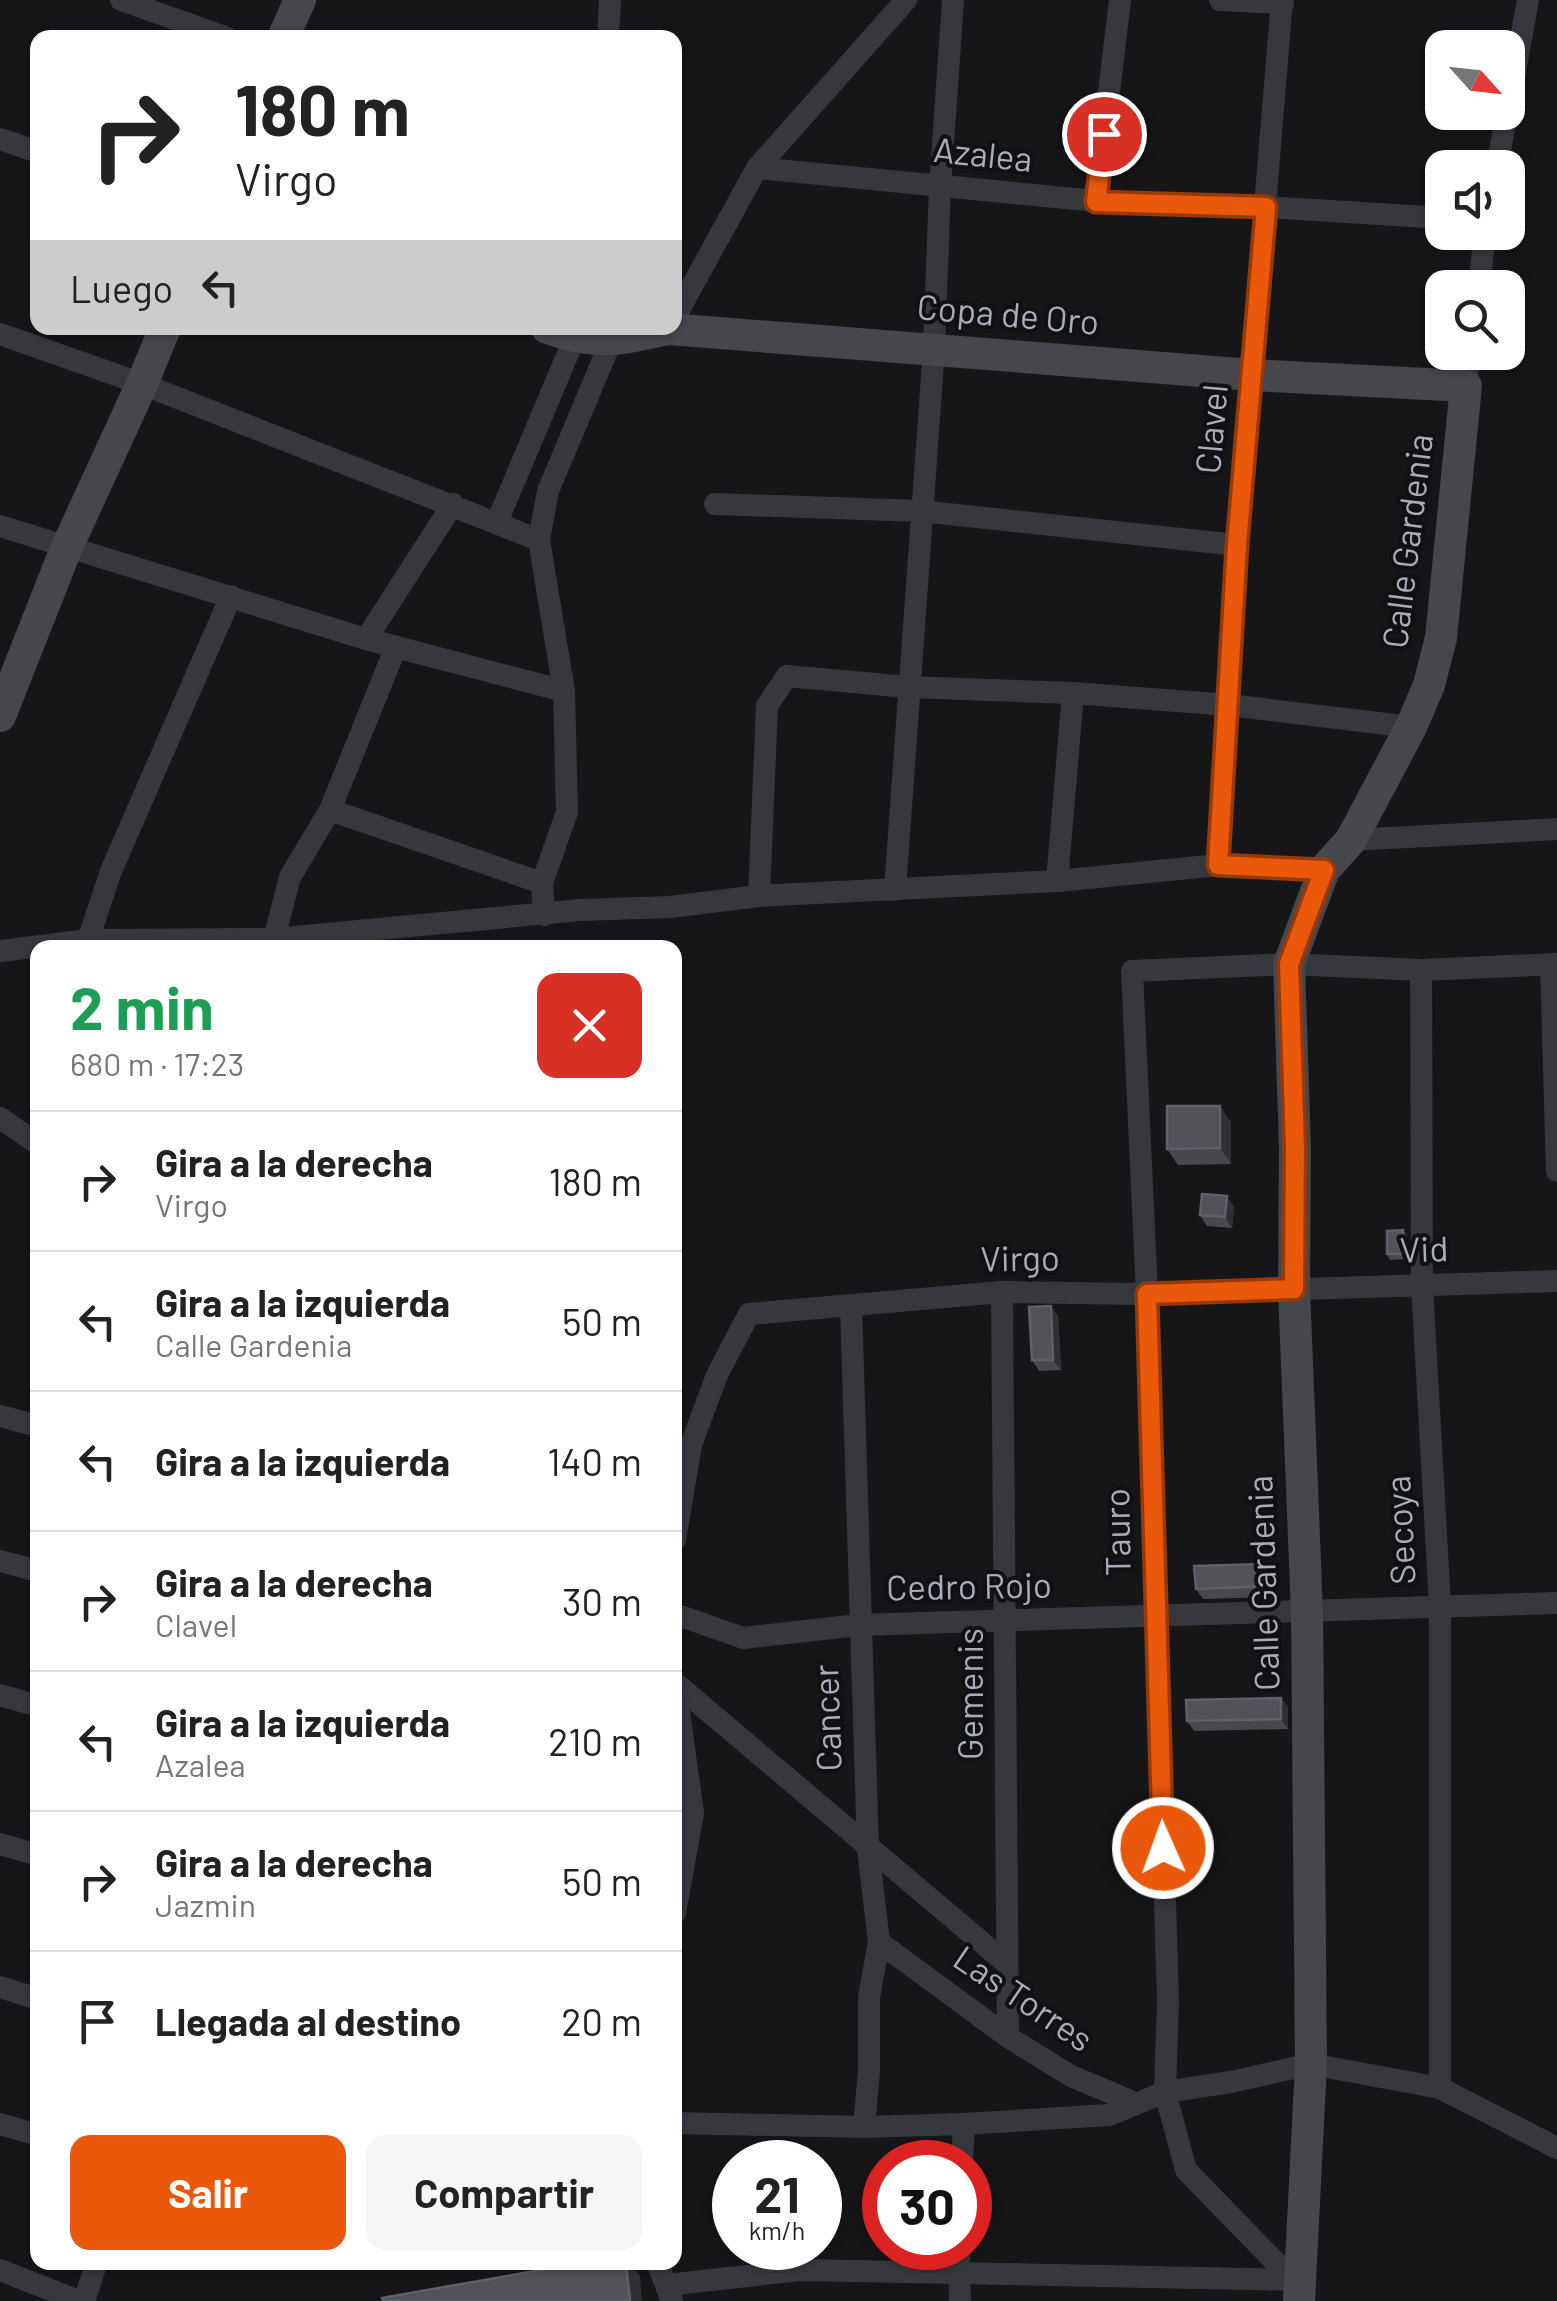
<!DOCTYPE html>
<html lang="es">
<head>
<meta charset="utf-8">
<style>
	:root { --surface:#fff; --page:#f6f6f6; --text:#222; --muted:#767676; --line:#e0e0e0; --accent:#ea580c }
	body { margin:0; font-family:Barlow,sans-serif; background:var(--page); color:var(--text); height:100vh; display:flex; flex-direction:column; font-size:38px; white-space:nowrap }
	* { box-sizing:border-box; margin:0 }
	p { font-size:32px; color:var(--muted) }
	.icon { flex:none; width:55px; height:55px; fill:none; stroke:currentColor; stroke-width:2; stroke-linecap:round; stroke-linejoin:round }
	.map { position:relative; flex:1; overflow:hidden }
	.sheet { position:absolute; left:30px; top:940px; width:652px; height:1330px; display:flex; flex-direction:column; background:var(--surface); border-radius:20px; box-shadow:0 2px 8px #0004 }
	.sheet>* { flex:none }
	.banner { position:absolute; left:30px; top:30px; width:652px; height:305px; border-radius:20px; box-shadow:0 2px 8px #0004; background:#fff; color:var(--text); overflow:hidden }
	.needle { width:65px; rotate:117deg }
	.fabs { position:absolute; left:1425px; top:30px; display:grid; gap:20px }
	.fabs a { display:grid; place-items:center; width:100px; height:100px; border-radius:20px; background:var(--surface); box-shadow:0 2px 8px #0004; font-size:50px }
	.speed { position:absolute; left:712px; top:2140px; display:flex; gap:20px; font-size:50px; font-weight:700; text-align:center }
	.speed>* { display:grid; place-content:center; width:130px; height:130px; border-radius:50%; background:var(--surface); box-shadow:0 2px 8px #0004; line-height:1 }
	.speed small { font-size:25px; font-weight:400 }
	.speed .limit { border:15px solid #d22; background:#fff; color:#111 }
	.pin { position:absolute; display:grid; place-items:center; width:85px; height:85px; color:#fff; margin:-42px; border:5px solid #fff; border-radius:50%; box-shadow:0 2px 10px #0007 }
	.me { position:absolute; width:110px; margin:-55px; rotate:358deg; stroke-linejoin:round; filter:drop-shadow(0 0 8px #0008) }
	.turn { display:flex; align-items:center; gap:35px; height:210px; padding:0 40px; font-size:45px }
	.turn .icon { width:130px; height:130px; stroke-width:2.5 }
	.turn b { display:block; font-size:70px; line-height:85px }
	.then { display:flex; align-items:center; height:95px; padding:0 40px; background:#0003; gap:20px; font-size:38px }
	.round { display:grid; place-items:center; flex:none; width:105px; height:105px; border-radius:20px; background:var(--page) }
	.overview { display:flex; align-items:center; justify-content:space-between; height:170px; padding:0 40px }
	h1 { font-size:60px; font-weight:700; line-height:75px; color:#1e9e55 }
	.cta { display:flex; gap:20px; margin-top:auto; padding:20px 40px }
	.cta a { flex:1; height:115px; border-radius:20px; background:var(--accent); color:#fff; font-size:40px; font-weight:700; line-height:115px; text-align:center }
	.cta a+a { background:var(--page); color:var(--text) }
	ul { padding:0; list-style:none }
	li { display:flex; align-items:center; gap:30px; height:140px; padding:0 40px; border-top:2px solid var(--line) }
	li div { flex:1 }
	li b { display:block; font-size:38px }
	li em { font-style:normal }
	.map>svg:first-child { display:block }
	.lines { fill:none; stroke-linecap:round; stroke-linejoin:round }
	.street { stroke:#37383d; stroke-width:22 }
	.secondary { stroke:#45474d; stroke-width:32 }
	.wall { fill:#47494d }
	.shaded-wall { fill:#2f3033 }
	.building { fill:#525359; stroke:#5f6168; stroke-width:2.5 }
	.route-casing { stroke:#983908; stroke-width:25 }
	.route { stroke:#ea580c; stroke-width:18 }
	.labels { text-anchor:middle; stroke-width:8; stroke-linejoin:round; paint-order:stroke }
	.street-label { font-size:35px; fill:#a8adb8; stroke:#111113 }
</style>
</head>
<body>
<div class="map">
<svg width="1557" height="2301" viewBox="0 0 1557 2301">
	<rect width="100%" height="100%" fill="#161618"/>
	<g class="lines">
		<g class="street">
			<polyline points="121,0 228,38"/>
			<polyline points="1220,0 1283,3"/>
			<polyline points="608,38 610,0"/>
			<polyline points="1508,110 1528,0"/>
			<polyline points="0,139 38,152"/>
			<polyline points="757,168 1096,201 1266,207 1442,218"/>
			<polyline points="1497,168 1507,112"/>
			<polyline points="1096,201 1120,0"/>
			<polyline points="1479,288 1485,232"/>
			<polyline points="675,317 757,168 906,0"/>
			<polyline points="0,334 142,384 539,540"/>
			<polyline points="1466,386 1470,352"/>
			<polyline points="715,504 920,511 1237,545"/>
			<polyline points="497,522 575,337"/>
			<polyline points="0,526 366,639 564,691"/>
			<polyline points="366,639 453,504"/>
			<polyline points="330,810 542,883"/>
			<polyline points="1351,840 1557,829"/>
			<polyline points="1219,865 1237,545 1282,0"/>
			<polyline points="1057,881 1073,693"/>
			<polyline points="895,890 934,349 940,187 953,0"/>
			<polyline points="759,896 767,706 787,676 908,687 1073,693 1229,705 1411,727"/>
			<polyline points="544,915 542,883 567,812 564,691 539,540 548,491 611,341"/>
			<polyline points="274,939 290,877 330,810 396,647"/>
			<polyline points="88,940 111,871 231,596"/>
			<polyline points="0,951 88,940 274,939 580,910 670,907 759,896 1057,881 1219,865 1324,870"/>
			<polyline points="1551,965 1557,1171"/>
			<polyline points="1421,970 1422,1286 1440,1605 1440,2088"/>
			<polyline points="0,1118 38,1144"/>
			<polyline points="1002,1292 1008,2037"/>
			<polyline points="851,1306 868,1849 879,1942 869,1997 869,2071 864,2127"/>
			<polyline points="0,1416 38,1426"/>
			<polyline points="675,1540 691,1445 717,1375 749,1314 1002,1292 1147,1294 1557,1281"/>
			<polyline points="0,1561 38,1571"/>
			<polyline points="675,1614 743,1638 859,1625 1557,1603"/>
			<polyline points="675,1683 1005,1962"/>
			<polyline points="675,1683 693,1813 675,1913"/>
			<polyline points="0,1695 38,1706"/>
			<polyline points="0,1844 38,1855"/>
			<polyline points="879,1942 1008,2037 1071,2076 1135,2103"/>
			<polyline points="0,1987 38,1999"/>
			<polyline points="675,2123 864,2127 964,2124 1109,2115 1165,2092 1231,2082 1311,2064 1440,2088 1557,2148"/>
			<polyline points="0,2124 38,2135"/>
			<polyline points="962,2162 964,2124"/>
			<polyline points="959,2248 960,2301"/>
			<polyline points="657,2262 672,2301"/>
			<polyline points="0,2270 79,2301"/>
			<polyline points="1293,2280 1186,2170 1165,2092 1168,2002 1147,1294 1132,971 1289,964 1421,970 1557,964"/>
			<polyline points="667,2285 800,2270 1300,2280"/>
			<polyline points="84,2301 97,2262"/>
		</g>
		<g class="secondary">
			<polyline points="283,38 300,0"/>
			<path d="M547,328C599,346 616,340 668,329L1252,375L1466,386L1441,638L1429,685L1411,727L1351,840L1324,870L1289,964L1295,1148L1294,1289L1307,1612L1311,2064L1299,2301"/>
			<polyline points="0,716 66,549 142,384 165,328"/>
		</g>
	</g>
	<g class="wall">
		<polygon points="1231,1122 1231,1164 1178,1165 1167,1149"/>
		<polygon points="1234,1207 1232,1228 1207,1226 1200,1215"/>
		<polygon points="1407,1235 1407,1259 1390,1260 1387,1254"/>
		<polygon points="1051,1306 1058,1316 1061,1370 1039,1371 1032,1360"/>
		<polygon points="1272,1574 1272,1597 1203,1599 1196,1589"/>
		<polygon points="1281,1698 1288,1707 1288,1729 1194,1731 1187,1721"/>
	</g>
	<g class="shaded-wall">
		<polygon points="1220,1106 1231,1122 1231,1164 1220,1148"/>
		<polygon points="1227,1196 1234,1207 1232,1228 1225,1217"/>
		<polygon points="1403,1230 1407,1235 1407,1259 1403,1254"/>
		<polygon points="1051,1306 1058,1316 1061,1370 1053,1360"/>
		<polygon points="1264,1564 1272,1574 1272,1597 1265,1586"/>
		<polygon points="1281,1698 1288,1707 1288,1729 1281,1719"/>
		<polygon points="626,2262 630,2262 640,2276 642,2301 630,2301"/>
	</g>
	<g class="building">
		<polygon points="1167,1106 1220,1106 1220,1148 1167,1149"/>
		<polygon points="1202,1194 1227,1196 1225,1217 1200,1215"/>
		<polygon points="1403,1230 1403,1254 1387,1254 1387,1231"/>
		<polygon points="1051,1306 1053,1360 1032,1360 1029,1307"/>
		<polygon points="1264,1564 1265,1586 1196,1589 1194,1566"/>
		<polygon points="1281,1698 1281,1719 1187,1721 1186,1700"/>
		<polygon points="586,2262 626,2262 630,2301 383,2301 382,2298"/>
	</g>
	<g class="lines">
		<defs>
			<polyline id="route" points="1104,134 1096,202 1266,207 1237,545 1218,865 1324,870 1289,964 1295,1148 1294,1289 1147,1294 1163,1848"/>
		</defs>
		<use href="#route" class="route-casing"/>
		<use href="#route" class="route"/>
	</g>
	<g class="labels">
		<g class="street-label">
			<text transform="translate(983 155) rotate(6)" y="12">Azalea</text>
			<text transform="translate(1008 315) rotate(5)" y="12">Copa de Oro</text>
			<text transform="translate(1212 429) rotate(-85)" y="12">Clavel</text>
			<text transform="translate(1408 541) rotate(-83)" y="12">Calle Gardenia</text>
			<text transform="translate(1424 1250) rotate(-2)" y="12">Vid</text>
			<text transform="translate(1020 1259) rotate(-1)" y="12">Virgo</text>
			<text transform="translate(1401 1530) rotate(-93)" y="12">Secoya</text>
			<text transform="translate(1118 1532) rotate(-91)" y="12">Tauro</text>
			<text transform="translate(1264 1583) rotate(-92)" y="12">Calle Gardenia</text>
			<text transform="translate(969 1587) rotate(-1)" y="12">Cedro Rojo</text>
			<text transform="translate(971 1694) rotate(-90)" y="12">Gemenis</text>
			<text transform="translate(828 1718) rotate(-92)" y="12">Cancer</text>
			<text transform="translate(1023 1999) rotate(34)" y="12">Las Torres</text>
		</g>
	</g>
</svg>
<div class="fabs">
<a><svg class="needle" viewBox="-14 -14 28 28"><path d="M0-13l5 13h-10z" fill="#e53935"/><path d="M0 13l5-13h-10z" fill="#767676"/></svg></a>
<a><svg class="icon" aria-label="sound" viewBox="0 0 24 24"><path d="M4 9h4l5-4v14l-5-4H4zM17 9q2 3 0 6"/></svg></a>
<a><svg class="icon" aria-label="search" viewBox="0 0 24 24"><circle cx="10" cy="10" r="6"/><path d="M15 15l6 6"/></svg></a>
</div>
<div class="speed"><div>21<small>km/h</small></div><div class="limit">30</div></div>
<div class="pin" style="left:1104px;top:134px;background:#d93025"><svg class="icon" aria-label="arrive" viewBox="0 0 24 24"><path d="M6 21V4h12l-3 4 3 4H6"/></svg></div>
<svg class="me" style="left:1163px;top:1848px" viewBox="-20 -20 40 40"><circle r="17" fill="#ea580c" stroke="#fff" stroke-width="3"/><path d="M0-11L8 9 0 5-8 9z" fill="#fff"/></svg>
<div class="banner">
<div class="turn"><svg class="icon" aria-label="right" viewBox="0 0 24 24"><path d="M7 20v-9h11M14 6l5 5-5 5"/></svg><div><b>180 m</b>Virgo</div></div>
<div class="then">Luego<svg class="icon" aria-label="left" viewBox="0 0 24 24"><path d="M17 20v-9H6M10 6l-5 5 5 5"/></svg></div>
</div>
<section class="sheet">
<div class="overview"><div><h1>2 min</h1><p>680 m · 17:23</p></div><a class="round" style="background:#d93025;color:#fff"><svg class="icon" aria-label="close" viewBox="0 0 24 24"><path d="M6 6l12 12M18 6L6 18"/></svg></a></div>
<ul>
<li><svg class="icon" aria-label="right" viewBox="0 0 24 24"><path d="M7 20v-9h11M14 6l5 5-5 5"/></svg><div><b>Gira a la derecha</b><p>Virgo</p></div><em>180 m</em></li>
<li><svg class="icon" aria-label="left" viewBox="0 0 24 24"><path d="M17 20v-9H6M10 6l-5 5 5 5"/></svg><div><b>Gira a la izquierda</b><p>Calle Gardenia</p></div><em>50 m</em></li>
<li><svg class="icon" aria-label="left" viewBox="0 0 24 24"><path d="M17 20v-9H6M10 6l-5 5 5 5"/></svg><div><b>Gira a la izquierda</b></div><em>140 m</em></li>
<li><svg class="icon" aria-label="right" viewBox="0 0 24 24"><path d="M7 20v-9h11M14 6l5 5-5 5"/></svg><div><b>Gira a la derecha</b><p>Clavel</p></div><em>30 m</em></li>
<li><svg class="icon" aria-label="left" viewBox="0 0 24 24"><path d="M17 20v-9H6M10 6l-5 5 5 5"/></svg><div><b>Gira a la izquierda</b><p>Azalea</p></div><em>210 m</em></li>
<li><svg class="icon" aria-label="right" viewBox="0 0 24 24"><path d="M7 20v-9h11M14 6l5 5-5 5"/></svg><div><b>Gira a la derecha</b><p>Jazmin</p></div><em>50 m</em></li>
<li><svg class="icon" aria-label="arrive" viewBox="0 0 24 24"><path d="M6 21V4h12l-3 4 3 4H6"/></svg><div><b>Llegada al destino</b></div><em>20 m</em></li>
</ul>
<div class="cta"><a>Salir</a><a>Compartir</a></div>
</section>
</div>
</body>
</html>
